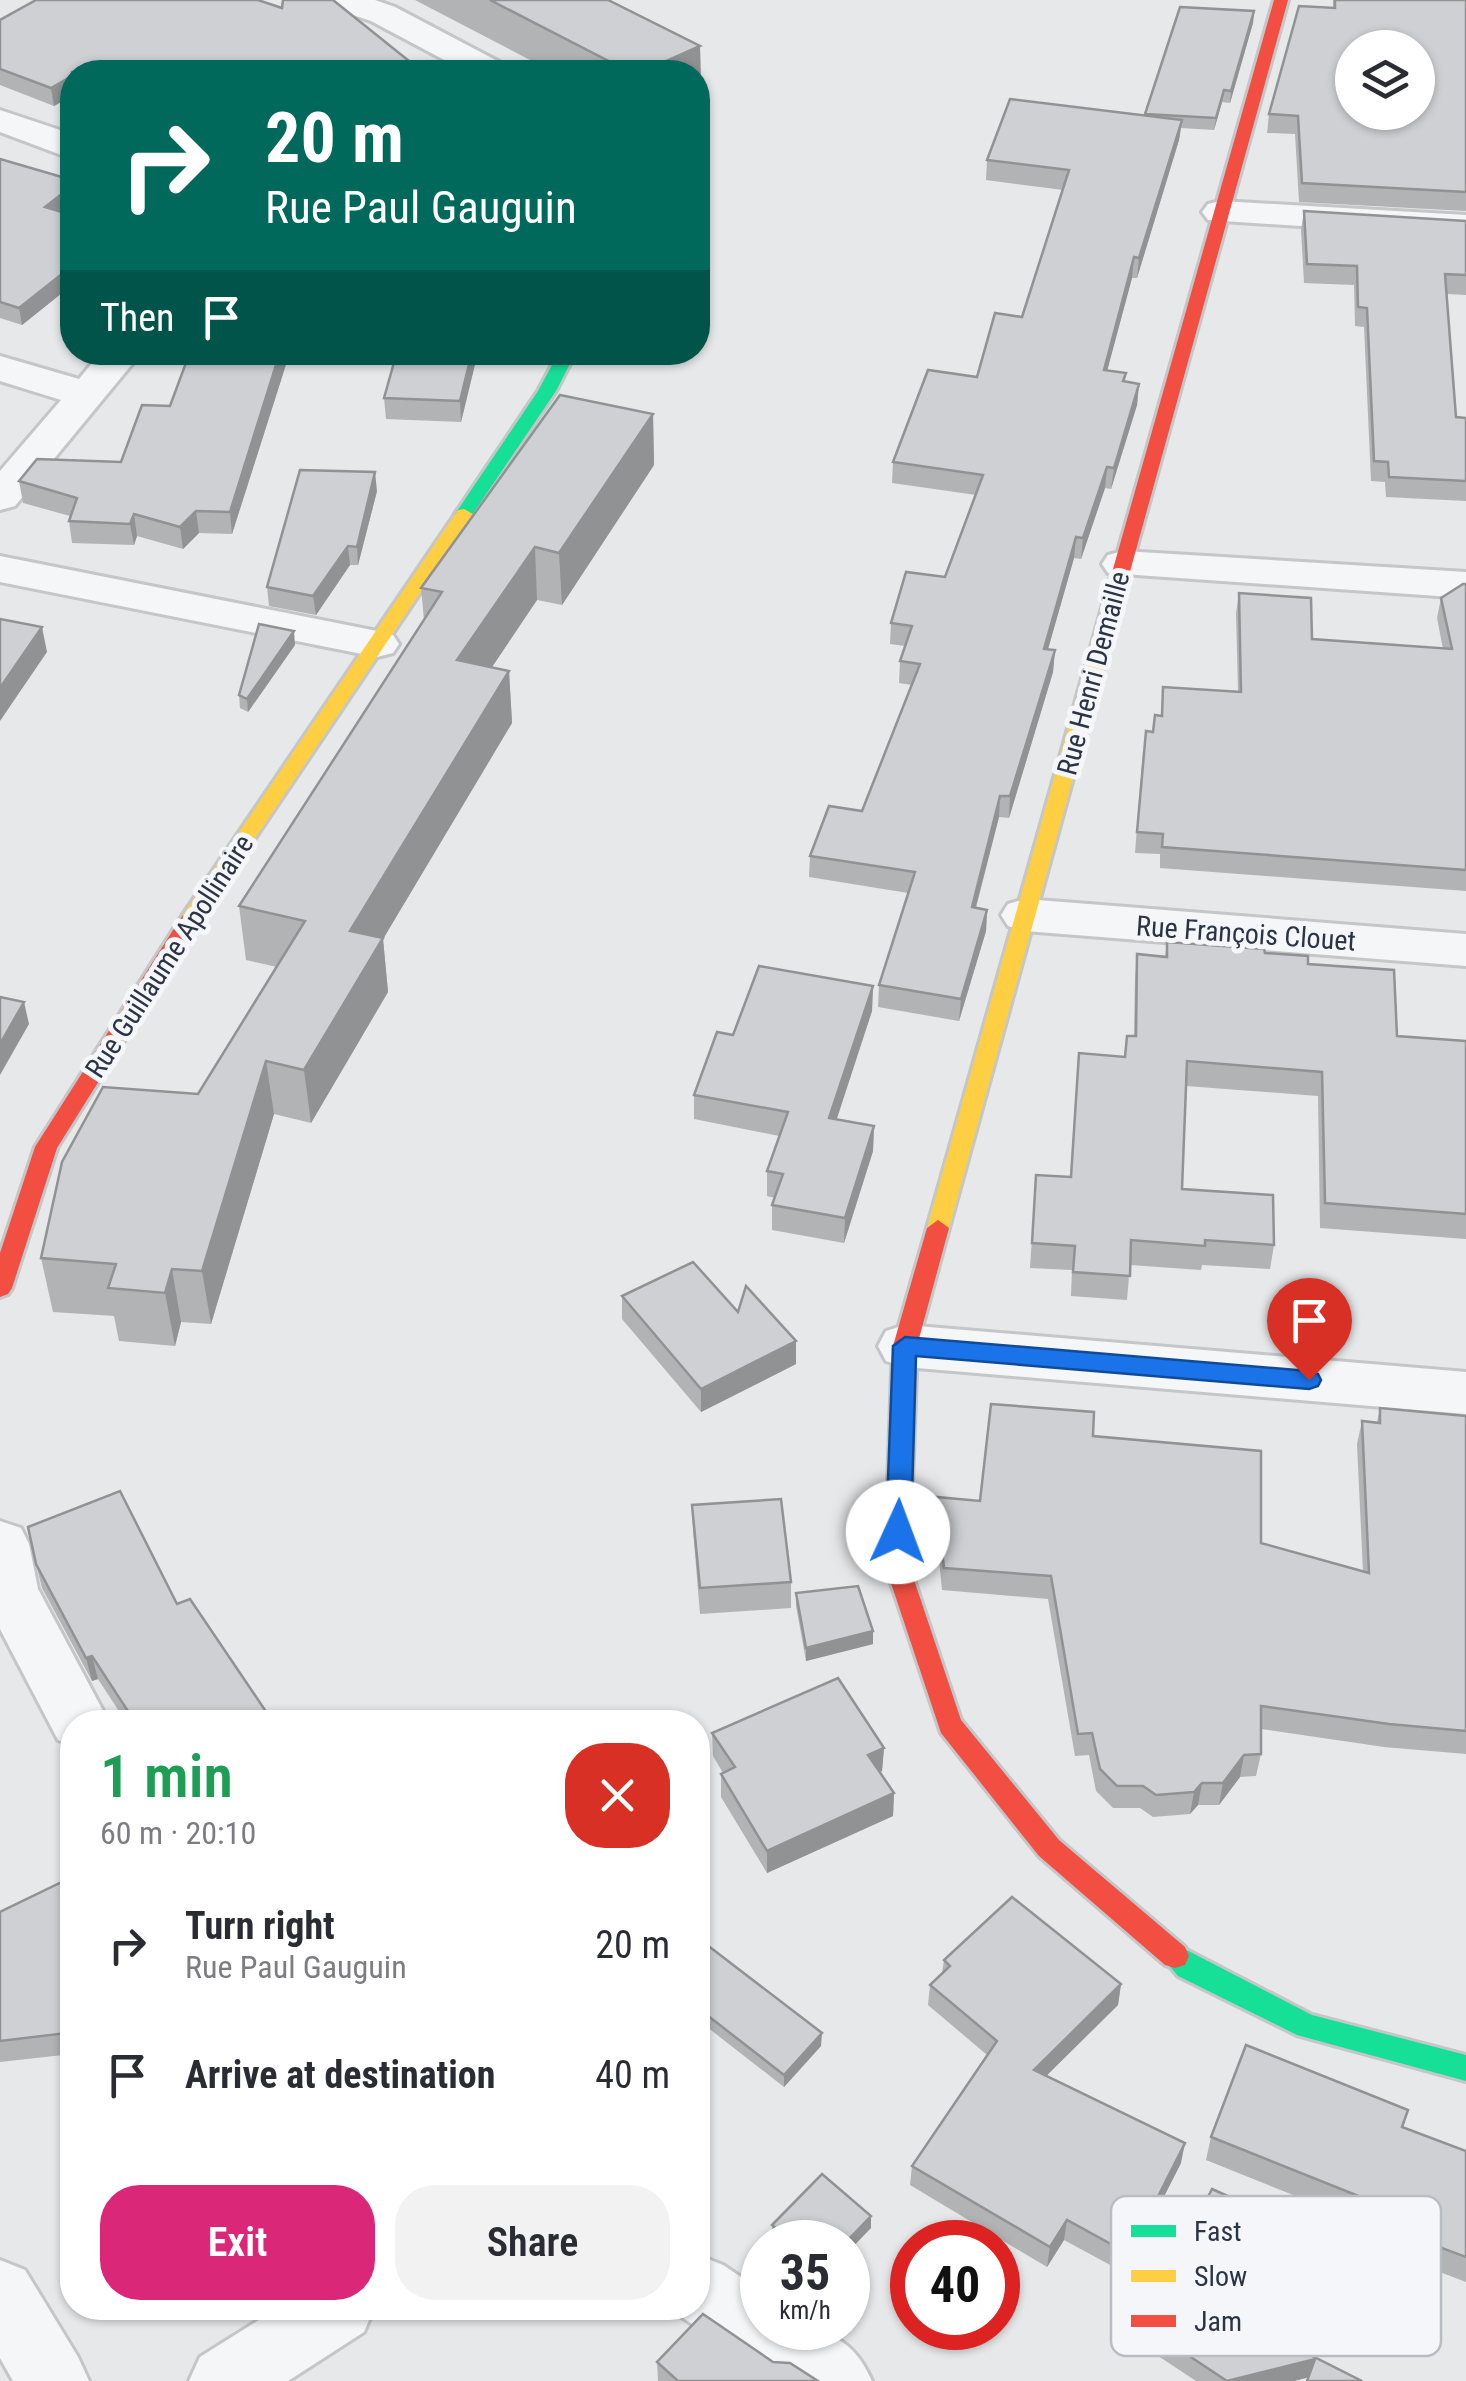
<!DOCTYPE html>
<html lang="en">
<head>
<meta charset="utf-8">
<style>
	:root { --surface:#fff; --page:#f2f2f3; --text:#2b2b33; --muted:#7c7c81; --accent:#db2777 }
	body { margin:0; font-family:"Roboto Condensed",sans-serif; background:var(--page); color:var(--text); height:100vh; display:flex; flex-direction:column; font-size:38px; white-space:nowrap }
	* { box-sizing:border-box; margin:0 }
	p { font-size:32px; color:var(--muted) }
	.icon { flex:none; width:55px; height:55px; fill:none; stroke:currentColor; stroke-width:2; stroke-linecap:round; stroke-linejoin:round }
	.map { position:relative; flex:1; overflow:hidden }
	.sheet { position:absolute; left:60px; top:1710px; width:650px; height:610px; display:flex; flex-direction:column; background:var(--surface); border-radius:40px; box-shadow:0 2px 8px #0004 }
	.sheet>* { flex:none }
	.banner { position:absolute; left:60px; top:60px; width:650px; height:305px; border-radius:40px; box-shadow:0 2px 8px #0004; background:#00695c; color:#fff; overflow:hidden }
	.buttons { position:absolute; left:1335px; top:30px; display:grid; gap:20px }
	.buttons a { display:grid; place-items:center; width:100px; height:100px; border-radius:50%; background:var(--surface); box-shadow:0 2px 8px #0004; font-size:50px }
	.speed { position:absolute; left:740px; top:2220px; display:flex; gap:20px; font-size:50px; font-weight:700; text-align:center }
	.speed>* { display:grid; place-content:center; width:130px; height:130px; border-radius:50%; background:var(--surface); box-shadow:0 2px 8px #0004; line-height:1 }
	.speed small { font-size:25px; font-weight:400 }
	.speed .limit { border:15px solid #d22; background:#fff; color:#111 }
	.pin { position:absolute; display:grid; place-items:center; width:85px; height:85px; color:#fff; margin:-102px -42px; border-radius:50% 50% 50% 0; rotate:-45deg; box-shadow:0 0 10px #0007 }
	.pin .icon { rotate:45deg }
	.me { position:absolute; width:110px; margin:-55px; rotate:2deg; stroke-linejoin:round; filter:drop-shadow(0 0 8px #0008) }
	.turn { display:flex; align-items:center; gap:35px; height:210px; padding:0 40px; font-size:45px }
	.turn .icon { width:130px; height:130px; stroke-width:2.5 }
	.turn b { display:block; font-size:70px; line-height:85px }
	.then { display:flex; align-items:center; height:95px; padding:0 40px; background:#0003; gap:20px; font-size:38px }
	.round { display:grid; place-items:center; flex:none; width:105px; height:105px; border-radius:40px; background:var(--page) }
	.headline { display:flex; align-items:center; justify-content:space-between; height:170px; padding:0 40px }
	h1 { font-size:60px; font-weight:600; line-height:75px; color:#1e9e55 }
	.primary-button { display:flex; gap:20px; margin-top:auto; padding:20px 40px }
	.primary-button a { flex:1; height:115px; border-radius:40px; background:var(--accent); color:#fff; font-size:40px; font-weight:600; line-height:115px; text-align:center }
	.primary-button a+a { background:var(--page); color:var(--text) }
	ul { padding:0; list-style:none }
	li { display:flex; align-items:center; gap:30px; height:130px; padding:0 40px }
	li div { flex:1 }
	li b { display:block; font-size:38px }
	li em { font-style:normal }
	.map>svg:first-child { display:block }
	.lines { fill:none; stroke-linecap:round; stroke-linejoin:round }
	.street-casing { stroke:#c4c6c8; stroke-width:6 }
	.fast-casing { stroke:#c4c6c8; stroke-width:6 }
	.slow-casing { stroke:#c4c6c8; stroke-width:6 }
	.jam-casing { stroke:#c4c6c8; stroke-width:6 }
	.street { fill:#f5f6f7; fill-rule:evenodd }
	.fast { fill:#16e098; fill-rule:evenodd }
	.slow { fill:#ffcf43; fill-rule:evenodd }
	.jam { fill:#f24e42; fill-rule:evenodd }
	.wall { fill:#b1b3b5 }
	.shaded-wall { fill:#909294 }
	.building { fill:#ced0d3; stroke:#909294; stroke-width:2.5; fill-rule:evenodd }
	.route { fill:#1a73e8; stroke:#114b97; stroke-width:2.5 }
	.labels { text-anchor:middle; stroke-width:10; stroke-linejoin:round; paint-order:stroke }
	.street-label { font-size:28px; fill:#2b3445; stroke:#f4f6f9 }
	.key { fill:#f4f6f9; stroke:#b8bcc3; stroke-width:2.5 }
	.key-label { font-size:28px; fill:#2b3445 }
</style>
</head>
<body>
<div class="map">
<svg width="1466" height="2381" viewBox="0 0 1466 2381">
	<rect width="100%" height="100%" fill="#e6e8ea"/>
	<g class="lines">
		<defs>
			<g id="street">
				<polygon points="324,0 375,0 395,7 505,65 511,72 467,72 371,21 329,7"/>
				<polygon points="0,110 72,134 72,159 0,132"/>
				<polygon points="1221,201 1466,215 1466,237 1208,220 1202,212 1208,204"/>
				<polygon points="101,352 142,352 15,506 0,510 0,471 61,400 0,381 0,356 79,379"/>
				<polygon points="1123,551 1466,572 1466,598 1108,573 1102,564 1108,555"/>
				<polygon points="0,556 377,631 393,635 399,644 393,653 377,657 0,582"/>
				<polygon points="1025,899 1466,934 1466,966 1025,931 1008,926 1001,915 1008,904"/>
				<polygon points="905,1325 1466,1372 1466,1414 905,1367 886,1361 878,1346 886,1331"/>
				<polygon points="0,1521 21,1528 29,1544 38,1589 109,1722 72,1722 72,1745 58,1740 0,1629"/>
				<path d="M698,2255L723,2265L762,2291V2328C814,2328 849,2328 872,2381H775L673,2311L672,2308H698Z"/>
				<polygon points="0,2260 25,2270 78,2357 89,2381 13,2381 0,2358"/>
				<polygon points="278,2308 374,2308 364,2332 288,2381 189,2381 200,2357"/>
			</g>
			<g id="fast">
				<polygon points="559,352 576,352 556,391 470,518 458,518 455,514 538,391"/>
				<polygon points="1175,1944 1312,2015 1466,2055 1466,2081 1297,2035 1178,1976 1161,1956 1165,1947"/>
			</g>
			<g id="slow">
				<polygon points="464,509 473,514 196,926 182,926 179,921 182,916 458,510"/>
				<polygon points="1109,609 1118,615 949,1228 938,1236 927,1228 1100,615"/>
			</g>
			<g id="jam">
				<polygon points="1274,0 1288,0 1118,615 1116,619 1102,619 1100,615"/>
				<polygon points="189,914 199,921 57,1148 12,1288 8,1294 0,1297 0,1253 35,1147 182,916"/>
				<polygon points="938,1220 949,1228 917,1346 909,1565 961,1720 1059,1840 1185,1947 1189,1956 1185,1965 1175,1968 1165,1965 1039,1856 941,1733 885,1565 893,1346 927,1228"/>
			</g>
		</defs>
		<use href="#street" class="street-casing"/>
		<use href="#fast" class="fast-casing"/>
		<use href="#slow" class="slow-casing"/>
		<use href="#jam" class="jam-casing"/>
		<use href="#street" class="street"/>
		<use href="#fast" class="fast"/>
		<use href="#slow" class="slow"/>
		<use href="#jam" class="jam"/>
	</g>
	<g class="wall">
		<polygon points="415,0 608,0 700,46 701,87 698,88 698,72 553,72"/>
		<polygon points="1333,0 1466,0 1466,211 1299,202 1295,134 1267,133 1269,114 1333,8"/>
		<polygon points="1254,11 1253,23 1230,103 1222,102 1214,130 1181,128 1179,140 1137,278 1132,278 1107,370 1126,373 1125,382 1139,384 1137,405 1111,489 1105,488 1081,559 1074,558 1048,649 1055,650 1053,672 1009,818 999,817 976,908 987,910 986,931 959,1021 878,1007 879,985 908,893 809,877 810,856 862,811 912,685 899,683 900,661 905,646 890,644 891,623 945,577 976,495 892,483 893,462 977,377 1022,317 1063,190 986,180 987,160 1145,115"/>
		<polygon points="0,20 419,72 72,72 72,96 54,106 0,85"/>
		<polygon points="0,159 72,180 72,205 62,212 72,215 72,285 22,325 0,318"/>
		<polygon points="1304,211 1466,221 1466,295 1447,294 1456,417 1466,418 1466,501 1386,497 1385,482 1371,481 1364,327 1355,326 1354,285 1304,283 1301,230"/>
		<polygon points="190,352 478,352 461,422 386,419 384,398 395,360 289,355 232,534 199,533 183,549 137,536 134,545 72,543 69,521 70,516 23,503 19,481 121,462 170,406"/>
		<polygon points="653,414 654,465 562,605 537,600 492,667 509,671 512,723 383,939 388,992 311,1123 274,1114 211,1324 181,1322 175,1346 119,1341 114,1316 53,1312 41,1258 198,1094 277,967 246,960 239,906 424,620 421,588"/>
		<polygon points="377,491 358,565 350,565 316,615 269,606 267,587"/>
		<polygon points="1466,584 1466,891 1160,868 1160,854 1135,853 1143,752 1161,716 1163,687 1238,691 1236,613 1239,593 1312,639 1443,649 1437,618 1441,598"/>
		<polygon points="295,645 248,712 240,708 239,695"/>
		<polygon points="1167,942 1265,953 1308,964 1397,1036 1466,1041 1466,1239 1320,1228 1318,1096 1186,1086 1182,1189 1274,1245 1270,1269 1202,1265 1201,1270 1130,1265 1127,1300 1071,1296 1072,1270 1030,1268 1036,1175 1070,1177 1079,1053 1124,1057 1127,1036 1134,1036 1135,979 1137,954 1165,957"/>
		<polygon points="873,986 872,1011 836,1119 874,1126 873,1151 844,1243 772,1230 772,1205 775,1198 767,1196 767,1171 779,1136 694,1119 694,1095 733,1035"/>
		<polygon points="622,1296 738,1312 796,1364 701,1412 622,1319"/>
		<polygon points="1380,1408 1466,1416 1466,1754 1384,1747 1261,1729 1261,1754 1256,1776 1240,1777 1219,1805 1198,1805 1190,1814 1153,1817 1140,1808 1113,1808 1096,1791 1089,1755 1075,1756 1048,1599 942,1590 935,1519 936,1497 980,1501 1093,1436 1261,1543 1363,1572 1357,1444 1362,1421 1377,1422"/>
		<polygon points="692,1505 791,1582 791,1608 700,1614 693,1530"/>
		<polygon points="36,1564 177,1604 273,1722 126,1722 98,1679 92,1681 42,1588"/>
		<polygon points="796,1593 873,1644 806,1661 796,1606"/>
		<polygon points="712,1733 884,1748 882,1771 880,1772 894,1793 893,1816 767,1873 721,1797 721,1774 723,1773 713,1756"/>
		<polygon points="72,1901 72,2054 0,2062 0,1912"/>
		<polygon points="698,1938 821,2046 784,2087 698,2020"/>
		<polygon points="944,1960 1121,1984 1118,2005 1046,2076 1181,2163 1125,2273 1064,2240 1047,2267 910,2185 912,2166 987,2055 928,2005 930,1985 942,1973"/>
		<polygon points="1408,2110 1403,2128 1466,2151 1466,2282 1403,2258 1408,2241 1206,2160 1211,2137"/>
		<polygon points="871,2216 871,2228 848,2242 778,2242 772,2236 772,2225"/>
		<polygon points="1236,2221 1207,2303 1308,2377 1294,2381 1196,2381 1137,2342 1141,2324"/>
		<polygon points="657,2362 773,2362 818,2381 658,2381"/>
	</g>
	<g class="shaded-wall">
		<polygon points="1254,11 1253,23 1230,103 1231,91"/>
		<polygon points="700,46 701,87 698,88 698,72 642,72"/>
		<polygon points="72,76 72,96 54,106 51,88"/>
		<polygon points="1224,90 1222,102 1214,130 1216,118"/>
		<polygon points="1182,120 1179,140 1137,278 1139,258"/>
		<polygon points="72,186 72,205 48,223 45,207"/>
		<polygon points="1134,257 1132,278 1102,390 1104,370"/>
		<polygon points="72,266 72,285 22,325 19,308"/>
		<polygon points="280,352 288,352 289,355 232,534 230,512"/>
		<polygon points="472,352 478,352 461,422 460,401"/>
		<polygon points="1139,384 1137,405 1111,489 1114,468"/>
		<polygon points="653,414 654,465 562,605 559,553"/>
		<polygon points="1107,467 1105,488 1081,559 1083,538"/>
		<polygon points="375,472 377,491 358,565 357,547"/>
		<polygon points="196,511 199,533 183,549 180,527"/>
		<polygon points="134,514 137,536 134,545 130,524"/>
		<polygon points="1076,537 1074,558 1042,670 1044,649"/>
		<polygon points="348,546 350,565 316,615 313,596"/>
		<polygon points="535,547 537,600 461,713 457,660"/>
		<polygon points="42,627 47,652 0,721 0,688"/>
		<polygon points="294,631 295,645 248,712 247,699"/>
		<polygon points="1055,650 1053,672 1009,818 1010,796"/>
		<polygon points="509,671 512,723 383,939 388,992 311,1123 304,1070 350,931"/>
		<polygon points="1000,796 999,817 970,929 972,907"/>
		<polygon points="987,910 986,931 959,1021 961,999"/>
		<polygon points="873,986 872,1011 829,1143 829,1118"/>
		<polygon points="24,1002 29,1024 0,1075 0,1044"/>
		<polygon points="266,1061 274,1114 211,1324 202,1271"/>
		<polygon points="874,1126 873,1151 844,1243 845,1218"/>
		<polygon points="172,1269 181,1322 175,1346 165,1293"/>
		<polygon points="796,1341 796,1364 701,1412 701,1389"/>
		<polygon points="873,1631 873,1644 806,1661 806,1648"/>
		<polygon points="92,1656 98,1679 92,1681 86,1658"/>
		<polygon points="884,1748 882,1771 867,1778 868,1755"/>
		<polygon points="1244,1755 1240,1777 1219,1805 1223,1783"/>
		<polygon points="1202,1783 1198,1805 1190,1814 1194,1792"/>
		<polygon points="894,1793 893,1816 767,1873 767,1851"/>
		<polygon points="66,1880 72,1901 72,2052 67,2033"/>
		<polygon points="1121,1984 1118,2005 1032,2090 1034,2070"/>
		<polygon points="822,2033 821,2046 784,2087 784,2075"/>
		<polygon points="1185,2143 1181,2163 1125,2273 1129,2254"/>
		<polygon points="1241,2202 1236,2221 1201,2321 1205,2302"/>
		<polygon points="871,2216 871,2228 848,2252 846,2242"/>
		<polygon points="1067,2220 1064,2240 1047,2267 1050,2247"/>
		<polygon points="1315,2359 1310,2377 1294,2381 1227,2381"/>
	</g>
	<g class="building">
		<polygon points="36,0 258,0 282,8 283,0 333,0 419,69 413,72 99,72 88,68 80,72 72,72 72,76 51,88 0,69 0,20"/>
		<polygon points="490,0 608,0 700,46 642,72 630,72"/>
		<path d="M1335,0H1466V192L1302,183L1298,116L1269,114L1299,6L1335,8ZM1352,48H1418V112H1352Z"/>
		<polygon points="1180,7 1254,11 1231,91 1224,90 1216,118 1145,114"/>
		<polygon points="1010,99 1182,120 1139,258 1134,257 1104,370 1126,373 1123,381 1139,384 1114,468 1107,467 1083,538 1076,537 1044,649 1055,650 1010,796 1000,796 972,907 987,910 961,999 879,985 915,872 810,856 829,806 862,811 920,664 900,661 912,626 891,623 906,572 945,577 983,475 893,462 928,370 977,377 995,313 1022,317 1069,170 987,160"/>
		<polygon points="0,159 72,180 72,186 45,207 72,215 72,266 19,308 0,302"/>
		<polygon points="1304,211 1466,221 1466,275 1445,274 1456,417 1466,418 1466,481 1389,477 1388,462 1374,461 1367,308 1358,307 1357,266 1307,264"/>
		<polygon points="190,352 280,352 230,512 196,511 180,527 134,514 130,524 69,521 77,498 19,481 37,459 121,462 142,405 170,406"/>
		<polygon points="397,352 472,352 460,401 384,398"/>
		<polygon points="560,395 653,414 559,553 535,547 457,660 509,671 350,931 383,938 304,1070 266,1061 202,1271 172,1269 165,1293 108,1288 116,1264 41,1258 62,1162 103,1087 198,1094 305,921 239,906 442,592 421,588"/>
		<polygon points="300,470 375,472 357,547 348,546 313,596 267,587"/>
		<polygon points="1463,584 1466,584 1466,870 1162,847 1163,834 1137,832 1146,731 1153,732 1155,715 1162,716 1163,687 1241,692 1239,593 1311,598 1312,639 1452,649 1441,598"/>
		<polygon points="0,619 42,627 0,688"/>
		<polygon points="259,624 294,631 247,699 239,695"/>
		<polygon points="1167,942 1264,949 1265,953 1308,956 1308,964 1394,970 1397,1036 1466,1041 1466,1214 1325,1203 1322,1072 1187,1061 1182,1189 1273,1195 1274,1245 1205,1240 1205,1246 1131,1240 1130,1276 1073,1272 1075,1246 1032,1243 1036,1175 1071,1177 1079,1053 1125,1057 1127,1036 1136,1036 1137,954 1167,957"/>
		<polygon points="759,966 873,986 829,1118 874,1126 845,1218 772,1205 783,1174 767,1171 788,1112 694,1095 717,1032 733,1035"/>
		<polygon points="0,997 24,1002 0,1044"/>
		<polygon points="693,1262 738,1312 746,1286 796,1341 701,1389 622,1296"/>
		<polygon points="991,1404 1094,1412 1093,1436 1261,1451 1261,1543 1369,1573 1362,1421 1380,1423 1380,1408 1466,1416 1466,1731 1389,1724 1261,1706 1261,1754 1244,1755 1223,1783 1202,1783 1194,1792 1156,1795 1143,1786 1117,1786 1100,1769 1092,1733 1078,1734 1051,1576 944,1568 936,1497 980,1501"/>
		<polygon points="120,1491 177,1604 190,1599 273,1722 135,1722 92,1656 86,1658 36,1564 28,1527"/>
		<polygon points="781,1499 791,1582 700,1588 692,1505"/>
		<polygon points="858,1586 873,1631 806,1648 796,1593"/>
		<polygon points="838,1678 884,1748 868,1755 894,1793 767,1851 721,1774 735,1767 712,1733"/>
		<polygon points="66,1880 67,2033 0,2041 0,1912"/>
		<polygon points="1012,1897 1121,1984 1034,2070 1185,2143 1129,2254 1067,2220 1050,2247 912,2166 997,2041 930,1985 950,1966 944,1960"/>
		<polygon points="698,1938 822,2033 784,2075 698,2008"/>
		<polygon points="1246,2045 1408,2110 1402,2127 1466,2151 1466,2257 1410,2236 1416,2219 1211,2137"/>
		<polygon points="822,2174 871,2216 846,2242 792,2242 772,2225"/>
		<polygon points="1212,2189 1241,2202 1205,2302 1362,2381 1307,2381 1315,2359 1227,2381 1141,2324"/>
		<polygon points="703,2314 773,2362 790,2363 818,2381 678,2381 657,2362"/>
	</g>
	<polygon class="route" points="905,1337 1309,1371 1318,1374 1321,1380 1318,1386 1309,1389 916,1356 911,1532 907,1539 889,1539 886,1532 893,1346"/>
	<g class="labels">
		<g class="street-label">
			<text transform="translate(1093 673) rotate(-75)" y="10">Rue Henri Demaille</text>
			<text transform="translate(1246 933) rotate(4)" y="10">Rue François Clouet</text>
			<text transform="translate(169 956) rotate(-57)" y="10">Rue Guillaume Apollinaire</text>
		</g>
	</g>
	<rect x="1111" y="2196" width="330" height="160" rx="15" class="key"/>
	<rect x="1131" y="2225" width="45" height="12" fill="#16e098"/>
	<rect x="1131" y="2270" width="45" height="12" fill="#ffcf43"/>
	<rect x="1131" y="2315" width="45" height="12" fill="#f24e42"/>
	<g class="key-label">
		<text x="1194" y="2241">Fast</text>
		<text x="1194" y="2286">Slow</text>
		<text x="1194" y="2331">Jam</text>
	</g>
</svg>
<div class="buttons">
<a><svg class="icon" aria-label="layers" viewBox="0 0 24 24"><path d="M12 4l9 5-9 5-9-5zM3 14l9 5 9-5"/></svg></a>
</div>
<div class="speed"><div>35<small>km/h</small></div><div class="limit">40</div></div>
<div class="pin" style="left:1309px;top:1380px;background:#d93025"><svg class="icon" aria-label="arrive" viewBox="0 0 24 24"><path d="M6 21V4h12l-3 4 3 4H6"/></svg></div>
<svg class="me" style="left:898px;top:1532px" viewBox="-20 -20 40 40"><circle r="19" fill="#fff"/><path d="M0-13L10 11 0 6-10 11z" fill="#1a73e8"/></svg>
<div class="banner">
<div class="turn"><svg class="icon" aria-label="right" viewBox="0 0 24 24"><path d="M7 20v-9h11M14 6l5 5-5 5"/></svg><div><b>20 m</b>Rue Paul Gauguin</div></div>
<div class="then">Then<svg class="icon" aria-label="arrive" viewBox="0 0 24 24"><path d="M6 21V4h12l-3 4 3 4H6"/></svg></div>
</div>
<section class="sheet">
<div class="headline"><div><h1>1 min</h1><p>60 m · 20:10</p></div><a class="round" style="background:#d93025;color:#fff"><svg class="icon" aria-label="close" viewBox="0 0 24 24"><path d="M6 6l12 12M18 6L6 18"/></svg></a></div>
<ul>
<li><svg class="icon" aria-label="right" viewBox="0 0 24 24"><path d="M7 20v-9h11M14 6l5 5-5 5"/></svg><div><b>Turn right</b><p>Rue Paul Gauguin</p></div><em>20 m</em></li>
<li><svg class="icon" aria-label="arrive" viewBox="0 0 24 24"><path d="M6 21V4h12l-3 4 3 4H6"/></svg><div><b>Arrive at destination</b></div><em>40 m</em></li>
</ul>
<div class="primary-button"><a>Exit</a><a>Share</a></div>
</section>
</div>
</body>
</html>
